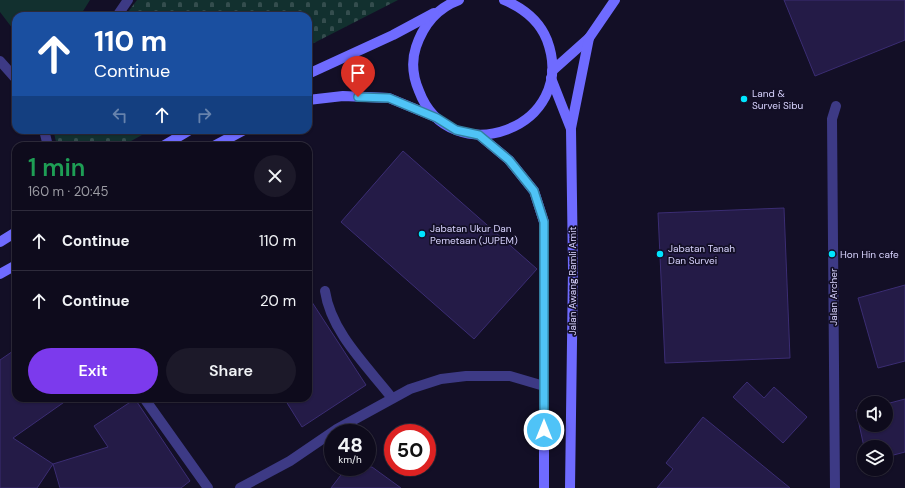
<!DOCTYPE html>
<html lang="en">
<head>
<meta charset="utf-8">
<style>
	:root { --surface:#0e0b1c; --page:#1c1929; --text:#f1f3f6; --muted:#9b9ba3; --line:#2e2b3b; --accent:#7c3aed }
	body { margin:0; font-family:"DM Sans",sans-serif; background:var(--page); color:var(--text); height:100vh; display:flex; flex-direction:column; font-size:15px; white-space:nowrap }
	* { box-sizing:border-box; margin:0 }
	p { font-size:13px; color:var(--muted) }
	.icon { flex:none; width:22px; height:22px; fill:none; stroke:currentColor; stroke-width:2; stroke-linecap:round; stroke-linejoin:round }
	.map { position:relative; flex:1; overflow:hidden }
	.details { position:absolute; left:12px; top:142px; width:300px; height:260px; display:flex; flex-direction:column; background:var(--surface); border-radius:12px; box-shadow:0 1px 3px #0004,0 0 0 1px var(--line) }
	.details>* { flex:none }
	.guide { position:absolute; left:12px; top:12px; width:300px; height:122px; border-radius:12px; box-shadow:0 1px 3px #0004,0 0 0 1px var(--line); background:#1a4fa0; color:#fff; overflow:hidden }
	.buttons { position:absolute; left:857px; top:396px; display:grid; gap:8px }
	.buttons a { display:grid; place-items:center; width:36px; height:36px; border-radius:50%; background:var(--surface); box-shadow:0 1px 3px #0004,0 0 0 1px var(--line); font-size:20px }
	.speed { position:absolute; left:324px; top:424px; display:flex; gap:8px; font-size:20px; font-weight:700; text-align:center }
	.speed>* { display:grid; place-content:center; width:52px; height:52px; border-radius:50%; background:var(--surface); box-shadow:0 1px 3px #0004,0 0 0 1px var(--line); line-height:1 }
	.speed small { font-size:10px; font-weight:400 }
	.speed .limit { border:6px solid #d22; background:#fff; color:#111 }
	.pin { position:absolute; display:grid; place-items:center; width:34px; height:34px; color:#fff; margin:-41px -17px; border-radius:50% 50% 50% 0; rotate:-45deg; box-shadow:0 0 4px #0007 }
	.pin .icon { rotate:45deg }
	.me { position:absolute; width:44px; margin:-22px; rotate:0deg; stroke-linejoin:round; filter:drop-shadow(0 0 3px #0008) }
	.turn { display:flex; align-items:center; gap:14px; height:84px; padding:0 16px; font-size:18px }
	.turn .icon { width:52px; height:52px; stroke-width:2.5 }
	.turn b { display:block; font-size:28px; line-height:34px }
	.lanes { display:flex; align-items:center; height:38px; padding:0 16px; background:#0003; justify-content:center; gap:20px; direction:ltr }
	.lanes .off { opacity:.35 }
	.round { display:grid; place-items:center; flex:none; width:42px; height:42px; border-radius:21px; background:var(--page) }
	.headline { display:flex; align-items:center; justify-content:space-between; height:68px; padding:0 16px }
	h1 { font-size:24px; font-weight:600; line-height:30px; color:#1e9e55 }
	.button { display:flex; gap:8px; margin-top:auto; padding:8px 16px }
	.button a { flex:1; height:46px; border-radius:24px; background:var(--accent); color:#fff; font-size:16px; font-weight:600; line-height:46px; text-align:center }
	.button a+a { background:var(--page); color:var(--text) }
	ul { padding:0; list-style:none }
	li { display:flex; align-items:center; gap:12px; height:60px; padding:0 16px; border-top:1px solid var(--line) }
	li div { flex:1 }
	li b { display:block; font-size:15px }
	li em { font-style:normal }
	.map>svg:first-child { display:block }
	.cemetery { fill:url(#cemetery-stones) }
	.pitch { fill:#12302f }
	.building { fill:#241b47; stroke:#3b2d73 }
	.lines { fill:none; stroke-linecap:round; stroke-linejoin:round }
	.minor { stroke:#3d3a85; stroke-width:10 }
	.secondary { stroke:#6f6bff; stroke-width:10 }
	.route-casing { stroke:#337fa1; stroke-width:10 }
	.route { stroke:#4fc3f7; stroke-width:7 }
	.poi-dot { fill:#00e5ff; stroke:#130f26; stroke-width:1.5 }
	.labels { text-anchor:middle; stroke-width:3.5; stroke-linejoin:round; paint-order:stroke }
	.poi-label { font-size:10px; fill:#d9d4ff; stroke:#130f26; text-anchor:start }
	.street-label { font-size:10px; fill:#d9d4ff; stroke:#130f26 }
</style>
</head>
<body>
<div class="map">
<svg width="905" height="488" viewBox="0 0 905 488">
	<defs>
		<pattern id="cemetery-stones" width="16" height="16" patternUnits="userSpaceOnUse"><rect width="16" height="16" fill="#12302f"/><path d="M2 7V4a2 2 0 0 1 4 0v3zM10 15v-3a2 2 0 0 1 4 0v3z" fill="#344d4e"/></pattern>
	</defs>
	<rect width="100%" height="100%" fill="#130f26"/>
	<g class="cemetery">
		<polygon points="137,0 398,0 308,46 308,16 125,16"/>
		<polygon points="55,130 151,130 122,146 57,146 54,133"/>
	</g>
	<polygon class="pitch" points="0,0 90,0 80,16 16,16 16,33 0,12"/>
	<g class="building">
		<polygon points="784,0 905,0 905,40 815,76"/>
		<polygon points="403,151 537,269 474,339 341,222"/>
		<polygon points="784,208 790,358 665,363 658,213"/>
		<polygon points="905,285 905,361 878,368 858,298"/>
		<polygon points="308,296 366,385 302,427 284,398 308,398"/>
		<polygon points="16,349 16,398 70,398 13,438 53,464 37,488 0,488 0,360"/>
		<polygon points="747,382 764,398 774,387 807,417 783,443 733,397"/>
		<polygon points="135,399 190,481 181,488 60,488 53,464 108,447 94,426"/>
		<polygon points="905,399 905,452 886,457 886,447 864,447 856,410 864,408 864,425 886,425 886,404"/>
		<polygon points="703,417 757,461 790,488 657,488 673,469 666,463"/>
		<polygon points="347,467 372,467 401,488 331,488"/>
	</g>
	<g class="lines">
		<g class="minor">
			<polyline points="117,16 128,0"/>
			<polyline points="0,61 16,79"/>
			<polyline points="44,130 48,146"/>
			<path d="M325,291C331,332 367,366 392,398"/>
			<polyline points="144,398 208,488"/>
			<polyline points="240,488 290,461 337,429 410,389 441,379 466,376 510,376 544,386"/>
			<polyline points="835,488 832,119 836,106"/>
		</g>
		<g class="secondary">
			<path d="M459,0C437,8 423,26 416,47C411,62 413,77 419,91C450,174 580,128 547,40C539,20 523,8 504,0"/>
			<polyline points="552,71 589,38 615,0"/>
			<polyline points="308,74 393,35 434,13"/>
			<polyline points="551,78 571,129 573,269 570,488"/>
			<polyline points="308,100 343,96 389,98 435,117"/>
			<polyline points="571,128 589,38"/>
			<polyline points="479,135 509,160 534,191 544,222 544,488"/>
			<polyline points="163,146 190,130"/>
			<polyline points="214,146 244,130"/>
			<polyline points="0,242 16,232"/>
			<polyline points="0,274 16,265"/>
		</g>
	</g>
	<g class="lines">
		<defs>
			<polyline id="route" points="358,97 389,98 437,118 456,130 479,135 509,160 534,191 544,222 544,430"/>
		</defs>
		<use href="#route" class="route-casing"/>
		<use href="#route" class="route"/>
	</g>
	<g class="poi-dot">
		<circle cx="744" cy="99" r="4"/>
		<circle cx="422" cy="234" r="4"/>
		<circle cx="660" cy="254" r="4"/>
		<circle cx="832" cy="254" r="4"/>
	</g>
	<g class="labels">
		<g class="poi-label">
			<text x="752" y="97">Land &amp;<tspan x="752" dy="12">Survei Sibu</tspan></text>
			<text x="430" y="232">Jabatan Ukur Dan<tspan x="430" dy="12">Pemetaan (JUPEM)</tspan></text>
			<text x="668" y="252">Jabatan Tanah<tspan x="668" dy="12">Dan Survei</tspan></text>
			<text x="840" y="258">Hon Hin cafe</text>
		</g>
		<g class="street-label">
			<text transform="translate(572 281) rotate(-90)" y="4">Jalan Awang Ramli Amit</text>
			<text transform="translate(833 297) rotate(-90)" y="4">Jalan Archer</text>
		</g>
	</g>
</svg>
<div class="buttons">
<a><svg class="icon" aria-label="sound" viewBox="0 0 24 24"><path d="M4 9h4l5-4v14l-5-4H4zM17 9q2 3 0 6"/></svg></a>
<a><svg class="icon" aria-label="layers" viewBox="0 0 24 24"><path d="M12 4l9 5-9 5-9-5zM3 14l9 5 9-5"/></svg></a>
</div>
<div class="speed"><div>48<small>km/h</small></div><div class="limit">50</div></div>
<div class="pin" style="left:358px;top:97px;background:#d93025"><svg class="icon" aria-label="arrive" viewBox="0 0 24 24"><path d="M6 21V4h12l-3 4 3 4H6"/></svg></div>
<svg class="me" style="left:544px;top:430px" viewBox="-20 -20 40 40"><circle r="17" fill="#4fc3f7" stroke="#fff" stroke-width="3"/><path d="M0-11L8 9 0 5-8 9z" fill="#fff"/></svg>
<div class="guide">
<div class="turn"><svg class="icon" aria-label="ahead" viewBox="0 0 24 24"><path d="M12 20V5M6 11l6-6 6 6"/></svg><div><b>110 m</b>Continue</div></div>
<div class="lanes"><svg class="icon off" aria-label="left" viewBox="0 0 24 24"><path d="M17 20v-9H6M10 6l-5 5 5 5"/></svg><svg class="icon" aria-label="ahead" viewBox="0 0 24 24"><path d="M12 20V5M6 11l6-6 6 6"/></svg><svg class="icon off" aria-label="right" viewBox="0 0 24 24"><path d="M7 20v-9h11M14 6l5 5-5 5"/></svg></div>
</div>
<section class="details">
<div class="headline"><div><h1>1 min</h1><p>160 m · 20:45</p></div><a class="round"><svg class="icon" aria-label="close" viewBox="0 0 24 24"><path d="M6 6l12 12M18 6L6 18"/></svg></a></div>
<ul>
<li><svg class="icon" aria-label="ahead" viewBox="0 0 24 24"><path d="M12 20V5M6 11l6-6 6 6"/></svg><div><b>Continue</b></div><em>110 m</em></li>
<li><svg class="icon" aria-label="ahead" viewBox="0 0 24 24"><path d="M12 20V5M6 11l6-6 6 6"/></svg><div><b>Continue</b></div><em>20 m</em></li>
</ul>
<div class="button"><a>Exit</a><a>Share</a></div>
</section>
</div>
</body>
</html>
